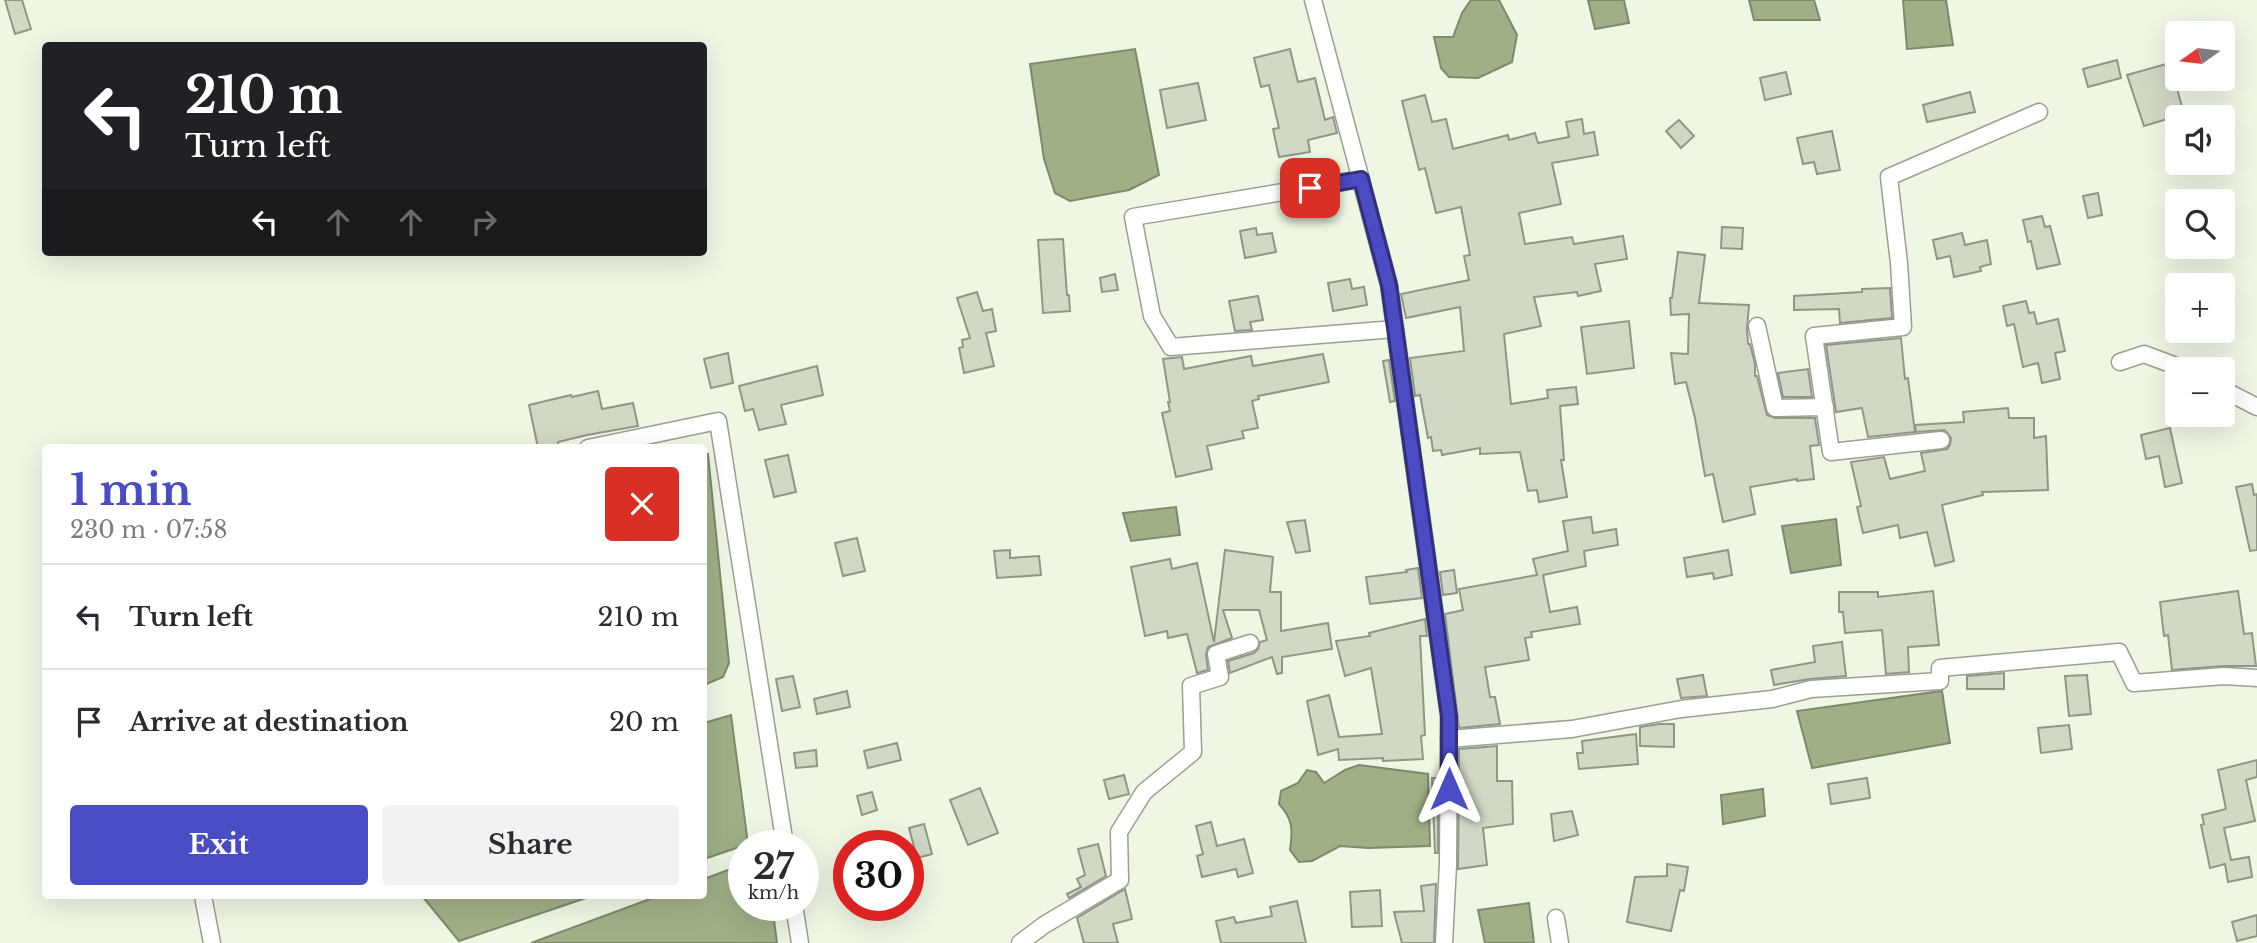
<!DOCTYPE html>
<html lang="en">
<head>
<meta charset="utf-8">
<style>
	:root { --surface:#fff; --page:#f2f2f3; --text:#2b2b33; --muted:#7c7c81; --line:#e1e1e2; --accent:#494cc2 }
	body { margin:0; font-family:"Libre Baskerville",serif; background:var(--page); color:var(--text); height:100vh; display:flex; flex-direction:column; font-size:26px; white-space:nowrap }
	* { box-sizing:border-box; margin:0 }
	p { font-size:23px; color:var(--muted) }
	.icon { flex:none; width:38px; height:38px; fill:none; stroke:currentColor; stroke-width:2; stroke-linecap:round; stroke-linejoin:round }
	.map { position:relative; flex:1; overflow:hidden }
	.side { position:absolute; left:42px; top:444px; width:665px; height:455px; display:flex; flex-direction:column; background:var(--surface); border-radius:7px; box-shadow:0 7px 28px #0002 }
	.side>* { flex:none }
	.banner { position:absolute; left:42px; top:42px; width:665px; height:214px; border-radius:7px; box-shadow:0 7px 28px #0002; background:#202124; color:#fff; overflow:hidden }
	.needle { width:46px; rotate:256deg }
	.tools { position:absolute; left:2165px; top:21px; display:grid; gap:14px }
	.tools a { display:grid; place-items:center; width:70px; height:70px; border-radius:7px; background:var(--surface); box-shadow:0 7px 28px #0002; font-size:35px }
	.speed { position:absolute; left:728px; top:830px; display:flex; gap:14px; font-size:35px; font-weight:700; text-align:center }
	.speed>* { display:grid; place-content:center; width:91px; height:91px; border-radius:50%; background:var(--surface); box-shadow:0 7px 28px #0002; line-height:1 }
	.speed small { font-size:18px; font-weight:400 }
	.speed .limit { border:10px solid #d22; background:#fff; color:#111 }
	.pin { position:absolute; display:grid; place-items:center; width:60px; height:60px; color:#fff; margin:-30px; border-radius:14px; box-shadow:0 4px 10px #0006 }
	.me { position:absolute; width:77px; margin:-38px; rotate:0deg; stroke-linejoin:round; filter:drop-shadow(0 0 5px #0008) }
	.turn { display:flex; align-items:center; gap:24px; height:147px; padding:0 28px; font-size:32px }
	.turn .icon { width:91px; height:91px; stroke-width:2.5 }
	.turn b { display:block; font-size:49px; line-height:60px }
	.lanes { display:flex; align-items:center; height:66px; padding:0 28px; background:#0003; justify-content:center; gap:35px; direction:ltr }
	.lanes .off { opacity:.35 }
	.round { display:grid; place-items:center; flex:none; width:74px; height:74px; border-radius:7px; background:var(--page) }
	.overview { display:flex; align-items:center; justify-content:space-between; height:119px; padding:0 28px }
	h1 { font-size:42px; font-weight:800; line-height:52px; color:var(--accent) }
	.action { display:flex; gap:14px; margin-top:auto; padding:14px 28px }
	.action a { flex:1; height:80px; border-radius:7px; background:var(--accent); color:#fff; font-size:28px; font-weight:800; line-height:80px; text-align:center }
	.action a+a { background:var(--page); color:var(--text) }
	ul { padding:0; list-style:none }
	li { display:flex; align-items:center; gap:21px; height:105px; padding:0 28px; border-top:2px solid var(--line) }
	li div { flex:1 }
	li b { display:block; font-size:26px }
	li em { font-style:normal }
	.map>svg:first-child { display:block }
	.water { fill:#9fb087; stroke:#7d8a6b; stroke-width:2 }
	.building { fill:#d0d8c6; stroke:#909787; stroke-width:2 }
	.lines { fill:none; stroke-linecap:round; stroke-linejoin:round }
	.street-casing { stroke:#99a090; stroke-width:19 }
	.street { stroke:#fff; stroke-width:16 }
	.route-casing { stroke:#2f317e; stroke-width:18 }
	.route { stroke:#494cc2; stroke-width:12 }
</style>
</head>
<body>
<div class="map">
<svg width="2257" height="943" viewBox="0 0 2257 943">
	<rect width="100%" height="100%" fill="#eef6e4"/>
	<g class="water">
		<polygon points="1471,0 1499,0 1517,35 1512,62 1478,78 1449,77 1441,68 1434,37 1453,37 1462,13"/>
		<polygon points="1588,0 1624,0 1629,23 1595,29"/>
		<polygon points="1749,0 1814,0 1820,20 1754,20"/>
		<polygon points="1903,0 1946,0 1953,45 1907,49"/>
		<polygon points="1135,49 1159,175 1129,190 1070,201 1055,193 1044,159 1030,64"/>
		<polygon points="708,454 729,663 723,677 704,685 704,455"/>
		<polygon points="1176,507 1180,535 1131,541 1123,513"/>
		<polygon points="1836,519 1841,565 1791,573 1782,526"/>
		<polygon points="1942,691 1950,743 1812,768 1797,711"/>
		<polygon points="731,715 748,844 704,859 704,723"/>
		<path d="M1359,765L1428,774L1430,846L1368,848L1340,846L1312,861L1299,862L1290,850C1293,830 1293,819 1279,804L1281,791L1298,783L1307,770L1316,772L1324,783L1345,770Z"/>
		<polygon points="1763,789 1765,816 1723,824 1721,795"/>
		<polygon points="744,864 744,905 772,905 777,943 531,943 658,896 704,896 704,879"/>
		<polygon points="422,896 592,896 459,941"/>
		<polygon points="1529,903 1534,943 1485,943 1478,910"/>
	</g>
	<g class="building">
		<polygon points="5,0 22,0 31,29 15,34"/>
		<polygon points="1290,49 1298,82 1315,78 1325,120 1333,117 1337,133 1308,140 1310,152 1279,157 1273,129 1279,128 1269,85 1261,87 1254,58"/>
		<polygon points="2117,60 2121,78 2088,87 2083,69"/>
		<polygon points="2170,63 2184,114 2144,126 2127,75"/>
		<polygon points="1786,72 1791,94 1765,100 1760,78"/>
		<polygon points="1198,83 1206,120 1167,128 1160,90"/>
		<polygon points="1970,92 1975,112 1927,122 1923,105"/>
		<polygon points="1425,95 1432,122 1446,119 1453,149 1508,135 1509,140 1535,133 1538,143 1569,137 1566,122 1582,119 1584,134 1594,132 1598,155 1552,163 1561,204 1519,213 1525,244 1572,237 1574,244 1623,236 1627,259 1595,264 1601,291 1578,296 1577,292 1534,297 1541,326 1504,334 1511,404 1548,398 1547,390 1576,387 1578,404 1560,406 1564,460 1561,460 1567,497 1539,502 1537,490 1528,491 1520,452 1480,454 1480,448 1442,455 1441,450 1433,451 1431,437 1428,438 1420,395 1415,396 1410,358 1464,351 1460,307 1406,318 1401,294 1469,280 1464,256 1470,255 1461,207 1436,213 1425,168 1419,170 1402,101"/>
		<polygon points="1679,120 1694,136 1681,148 1666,131"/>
		<polygon points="1832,131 1840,170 1817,174 1814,162 1803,164 1797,138"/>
		<polygon points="2098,193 2102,215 2088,218 2083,196"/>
		<polygon points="2042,216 2045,227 2050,226 2060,264 2037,269 2031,241 2028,242 2023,220"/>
		<polygon points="1722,227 1743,228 1742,249 1721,248"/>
		<polygon points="1256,228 1257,235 1272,233 1276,252 1245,258 1240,231"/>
		<polygon points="1962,233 1965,245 1987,240 1991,264 1980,267 1981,271 1954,277 1950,256 1937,259 1933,240"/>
		<polygon points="1063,239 1067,295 1069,295 1070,311 1043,313 1038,240"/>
		<polygon points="1678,252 1705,255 1699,303 1749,305 1747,328 1748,344 1750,344 1755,364 1755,376 1757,376 1767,415 1775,418 1815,418 1819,445 1810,446 1814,479 1797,481 1797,479 1750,487 1755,514 1723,522 1713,474 1705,476 1695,418 1686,382 1675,384 1671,353 1688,354 1689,314 1671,315 1670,298 1672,298"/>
		<polygon points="1115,274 1118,290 1102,292 1100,278"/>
		<polygon points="1350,279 1352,289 1364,287 1367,305 1333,311 1328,283"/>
		<polygon points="1890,288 1892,318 1840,323 1839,309 1794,310 1794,296 1862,292 1862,289"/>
		<polygon points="977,292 983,311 992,309 996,331 986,333 994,366 964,373 959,348 963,347 962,340 970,338 957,298"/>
		<polygon points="1258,296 1263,320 1250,322 1252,330 1235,331 1229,301"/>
		<polygon points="2026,301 2029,313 2034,312 2037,324 2058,319 2065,351 2055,353 2060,379 2042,383 2038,363 2023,367 2014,324 2007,326 2003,306"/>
		<polygon points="1629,321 1634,368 1587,374 1581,327"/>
		<polygon points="1901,338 1905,379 1908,378 1915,432 1868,437 1862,408 1836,412 1826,345"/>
		<polygon points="728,353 733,383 711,388 704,359"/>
		<polygon points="1323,354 1329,382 1258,396 1259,399 1252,401 1258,428 1242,431 1244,438 1207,446 1212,469 1176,477 1162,413 1170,411 1168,402 1170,402 1163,359 1182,357 1184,369 1251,356 1253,366"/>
		<polygon points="1389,360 1395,401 1390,402 1383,361"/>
		<polygon points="817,366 823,395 781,405 786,424 759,430 753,409 745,411 739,386"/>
		<polygon points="1808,369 1812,397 1783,397 1778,373"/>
		<polygon points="598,391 602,409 633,403 638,426 587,435 558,442 558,445 538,448 529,405 571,395 572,397"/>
		<polygon points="2008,408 2009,418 2034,418 2034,438 2046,436 2048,490 1982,492 1983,495 1942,505 1954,561 1935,566 1927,532 1900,538 1898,525 1863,533 1857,507 1861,506 1851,462 1884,457 1890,479 1925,471 1921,453 1947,449 1950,445 1951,438 1945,430 1916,432 1915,425 1964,422 1963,412"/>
		<polygon points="2170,428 2182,483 2165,487 2159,456 2146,459 2141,435"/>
		<polygon points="788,455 796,492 774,497 765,460"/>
		<polygon points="2252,484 2254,495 2257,494 2257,550 2250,551 2236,487"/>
		<polygon points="1591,517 1593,533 1616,529 1618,545 1584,551 1586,566 1543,575 1550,612 1577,607 1580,624 1531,632 1532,637 1525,638 1529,660 1485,667 1490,697 1495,697 1500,724 1459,728 1445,614 1463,610 1459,589 1537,575 1533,559 1568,551 1563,521"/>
		<polygon points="1305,520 1310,551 1296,553 1287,522"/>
		<polygon points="857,538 865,571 843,576 835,543"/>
		<polygon points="1010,550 1010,558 1039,556 1041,575 997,578 994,551"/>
		<polygon points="1225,550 1273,557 1270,592 1281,592 1281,631 1328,623 1332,649 1282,657 1282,673 1277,674 1272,657 1230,673 1228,661 1254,653 1258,649 1260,642 1267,640 1259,610 1223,610 1232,638 1208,647 1206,655 1208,670 1197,673 1187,634 1168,638 1167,631 1145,636 1131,567 1170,559 1172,569 1197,563 1214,642"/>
		<polygon points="1728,550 1732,575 1714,579 1713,573 1687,577 1684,558"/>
		<polygon points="1418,568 1422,598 1370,604 1366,577 1407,572 1406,570"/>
		<polygon points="1454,570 1457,593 1443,595 1440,572"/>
		<polygon points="1933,591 1939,645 1908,647 1909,672 1886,674 1882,630 1845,633 1843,612 1839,612 1839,592 1878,592 1878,597"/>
		<polygon points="2238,591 2244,634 2252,633 2256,666 2223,666 2172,670 2168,635 2164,636 2160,602"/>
		<polygon points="1425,619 1427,636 1420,636 1425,735 1421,736 1423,759 1383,761 1383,758 1339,760 1338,749 1318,755 1307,701 1329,695 1339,737 1382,734 1371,668 1345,676 1336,641 1370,636 1369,633"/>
		<polygon points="1842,642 1846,676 1810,679 1774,685 1771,670 1815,662 1813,646"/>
		<polygon points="2004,673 2004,689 1967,689 1967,676"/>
		<polygon points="1703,675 1707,696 1681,698 1677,679"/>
		<polygon points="2087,675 2091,714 2069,716 2065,676"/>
		<polygon points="793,676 800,707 782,711 776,679"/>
		<polygon points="847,691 850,707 817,714 814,699"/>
		<polygon points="1659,724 1674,724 1674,747 1640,746 1640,727"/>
		<polygon points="2069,725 2072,749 2041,753 2038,728"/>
		<polygon points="1636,734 1638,764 1579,769 1577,753 1583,753 1582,741"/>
		<polygon points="897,743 901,760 868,768 864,751"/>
		<polygon points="1497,746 1497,781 1512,781 1513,824 1483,828 1487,865 1458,869 1459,749"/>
		<polygon points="816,750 817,766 796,768 794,753"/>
		<polygon points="2257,760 2257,777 2246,780 2255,821 2224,828 2231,860 2249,857 2252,877 2228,882 2225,864 2210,868 2201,825 2204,824 2202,815 2226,809 2218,770"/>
		<polygon points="1124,775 1129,794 1109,799 1104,780"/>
		<polygon points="1432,778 1438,778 1438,853 1435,853"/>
		<polygon points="1867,778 1870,798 1831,804 1828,784"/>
		<polygon points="980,788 998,833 968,845 950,800"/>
		<polygon points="872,792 877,810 862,815 857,796"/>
		<polygon points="1572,811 1578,835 1554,841 1551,814"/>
		<polygon points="1211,822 1217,846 1244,839 1253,873 1238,877 1236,869 1202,877 1197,856 1203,854 1196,826"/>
		<polygon points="924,824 932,854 917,858 909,828"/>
		<polygon points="1098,844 1106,876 1069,898 1067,894 1081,887 1077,879 1085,875 1078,849"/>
		<polygon points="1667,864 1688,867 1684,891 1680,890 1671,931 1627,922 1635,877 1667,876"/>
		<polygon points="1436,884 1434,943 1402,943 1394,912 1424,911 1421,886"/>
		<polygon points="1125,889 1132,919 1113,924 1118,943 1084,943 1077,918"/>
		<polygon points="1380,890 1382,926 1352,927 1350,892"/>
		<polygon points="1297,901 1306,943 1221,943 1216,921 1234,917 1236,923 1272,916 1270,907"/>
		<polygon points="2257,915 2257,936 2237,941 2232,922"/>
	</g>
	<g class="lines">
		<defs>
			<g id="street">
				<polyline points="1313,0 1389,285 1449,716 1448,864 1444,943"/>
				<polyline points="1361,179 1133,217 1152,316 1171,347 1395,329"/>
				<polyline points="1757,326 1775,408 1825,407"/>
				<polyline points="2120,362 2144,354 2184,369"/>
				<polyline points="2222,389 2257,407"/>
				<polyline points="1941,440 1831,452 1814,336 1903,327 1899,263 1889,177 2039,112"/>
				<polyline points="588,448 718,421 785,845"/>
				<polyline points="1449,739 1572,729 1681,709 1772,699 1811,689 1940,681 1940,668 2119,652 2134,683 2224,676 2257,678"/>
				<polyline points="203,896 212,943"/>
				<polyline points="794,905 800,943"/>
				<polyline points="1556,918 1560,943"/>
				<polyline points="1020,943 1044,925 1120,880 1119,832 1144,792 1193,752 1191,686 1220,677 1216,654 1250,643"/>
			</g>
		</defs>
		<use href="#street" class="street-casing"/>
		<use href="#street" class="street"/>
	</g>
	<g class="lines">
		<defs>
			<polyline id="route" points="1310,188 1361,179 1389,285 1449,716 1449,789"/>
		</defs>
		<use href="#route" class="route-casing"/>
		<use href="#route" class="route"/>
	</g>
</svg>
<div class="tools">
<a><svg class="needle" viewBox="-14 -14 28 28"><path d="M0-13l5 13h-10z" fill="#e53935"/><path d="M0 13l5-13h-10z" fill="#7c7c81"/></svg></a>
<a><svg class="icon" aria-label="sound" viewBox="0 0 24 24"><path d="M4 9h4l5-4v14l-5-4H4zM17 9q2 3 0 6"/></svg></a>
<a><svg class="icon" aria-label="search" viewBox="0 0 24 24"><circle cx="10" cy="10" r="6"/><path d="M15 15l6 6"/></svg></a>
<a>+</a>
<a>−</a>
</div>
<div class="speed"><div>27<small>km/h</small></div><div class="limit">30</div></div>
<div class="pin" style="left:1310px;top:188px;background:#d93025"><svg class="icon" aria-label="arrive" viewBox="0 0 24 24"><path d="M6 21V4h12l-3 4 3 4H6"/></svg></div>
<svg class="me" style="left:1449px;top:789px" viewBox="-20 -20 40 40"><path d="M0-17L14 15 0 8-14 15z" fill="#494cc2" stroke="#fff" stroke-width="4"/></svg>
<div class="banner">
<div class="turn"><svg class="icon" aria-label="left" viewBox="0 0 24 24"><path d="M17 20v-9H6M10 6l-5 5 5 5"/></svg><div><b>210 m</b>Turn left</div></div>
<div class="lanes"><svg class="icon" aria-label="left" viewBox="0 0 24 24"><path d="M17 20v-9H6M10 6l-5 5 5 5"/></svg><svg class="icon off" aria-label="ahead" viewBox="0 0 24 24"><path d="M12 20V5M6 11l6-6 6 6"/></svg><svg class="icon off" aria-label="ahead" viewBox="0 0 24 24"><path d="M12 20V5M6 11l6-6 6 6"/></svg><svg class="icon off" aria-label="right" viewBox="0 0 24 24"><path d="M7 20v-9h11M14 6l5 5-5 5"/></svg></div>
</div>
<section class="side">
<div class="overview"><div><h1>1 min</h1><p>230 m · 07:58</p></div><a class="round" style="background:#d93025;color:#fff"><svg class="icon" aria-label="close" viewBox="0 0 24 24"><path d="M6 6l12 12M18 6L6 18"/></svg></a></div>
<ul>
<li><svg class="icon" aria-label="left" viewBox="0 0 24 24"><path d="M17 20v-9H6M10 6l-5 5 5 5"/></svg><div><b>Turn left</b></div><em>210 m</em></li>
<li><svg class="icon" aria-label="arrive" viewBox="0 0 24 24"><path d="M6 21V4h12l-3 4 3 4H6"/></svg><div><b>Arrive at destination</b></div><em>20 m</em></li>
</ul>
<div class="action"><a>Exit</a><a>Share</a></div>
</section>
</div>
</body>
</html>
